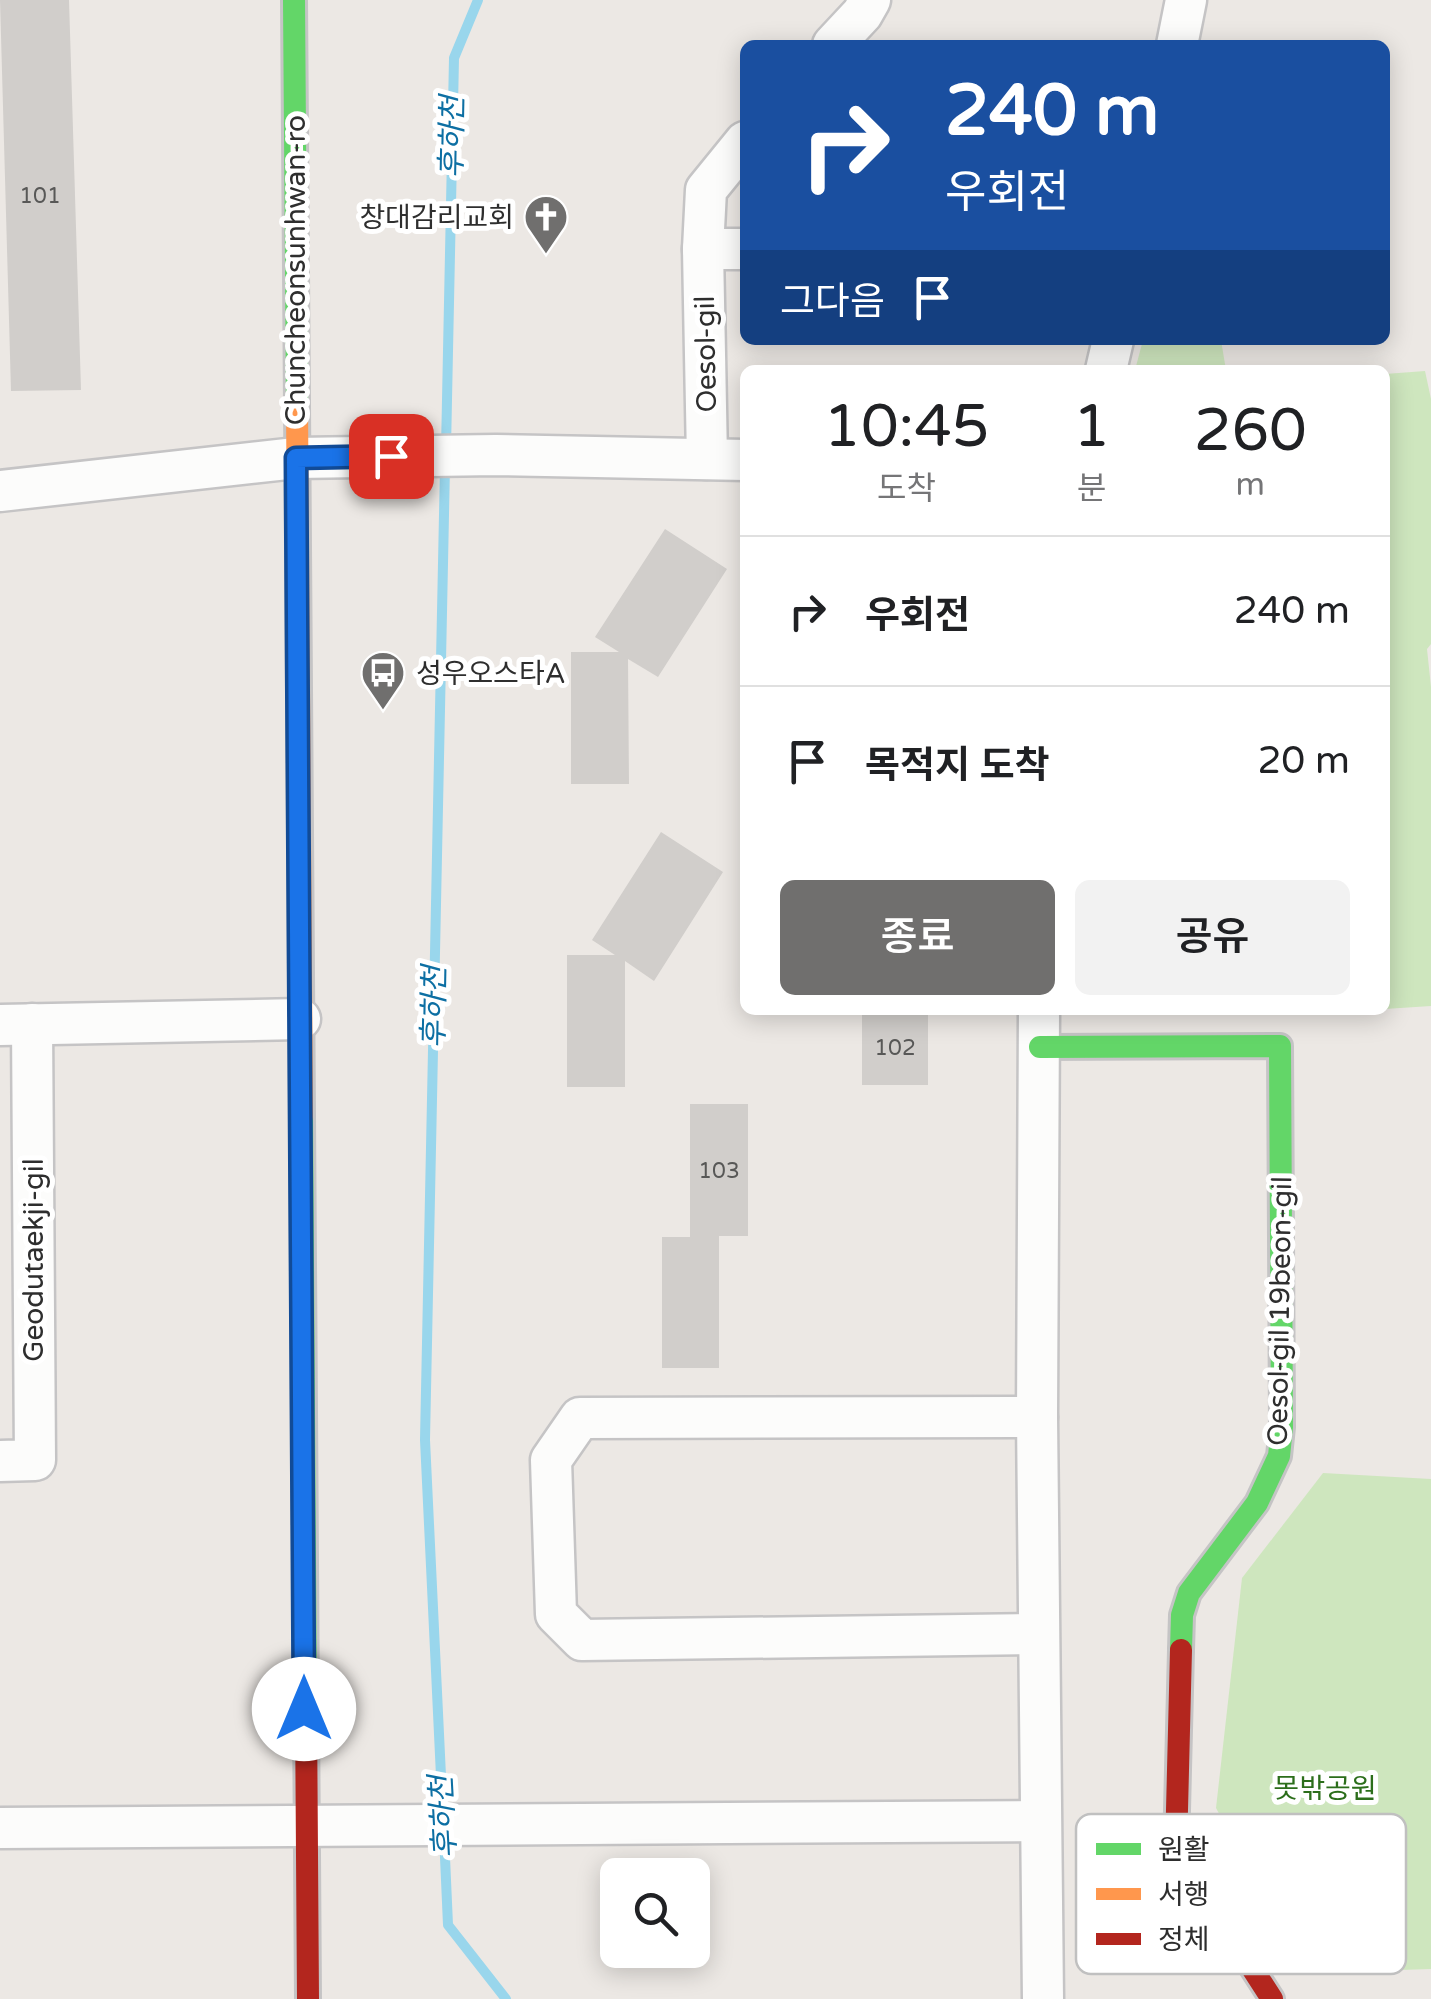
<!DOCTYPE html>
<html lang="ko">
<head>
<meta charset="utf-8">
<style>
	:root { --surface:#fff; --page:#f2f2f2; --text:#202124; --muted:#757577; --line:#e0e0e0; --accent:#706f6e }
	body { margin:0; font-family:"Varela Round","Noto Sans KR",sans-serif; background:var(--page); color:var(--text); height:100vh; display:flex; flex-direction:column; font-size:38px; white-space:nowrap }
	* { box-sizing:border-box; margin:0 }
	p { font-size:32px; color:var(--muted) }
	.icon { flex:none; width:55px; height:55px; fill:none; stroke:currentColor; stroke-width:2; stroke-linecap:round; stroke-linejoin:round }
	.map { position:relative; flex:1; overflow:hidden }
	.details { position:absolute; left:740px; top:365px; width:650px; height:650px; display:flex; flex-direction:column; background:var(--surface); border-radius:15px; box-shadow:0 5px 25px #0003 }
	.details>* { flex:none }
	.top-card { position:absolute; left:740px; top:40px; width:650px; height:305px; border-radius:15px; box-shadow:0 5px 25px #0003; background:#1a4fa0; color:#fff; overflow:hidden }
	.controls { position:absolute; left:600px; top:1858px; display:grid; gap:20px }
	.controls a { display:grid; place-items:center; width:110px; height:110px; border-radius:15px; background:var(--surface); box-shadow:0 5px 25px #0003; font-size:50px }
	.pin { position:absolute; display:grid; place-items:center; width:85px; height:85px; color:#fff; margin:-42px; border-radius:20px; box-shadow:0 5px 15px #0006 }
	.me { position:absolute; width:110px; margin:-55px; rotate:0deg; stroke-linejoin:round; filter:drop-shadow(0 0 8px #0008) }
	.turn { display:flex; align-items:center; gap:35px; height:210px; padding:0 40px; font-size:45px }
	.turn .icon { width:130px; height:130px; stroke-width:2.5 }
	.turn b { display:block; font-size:70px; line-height:85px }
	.then { display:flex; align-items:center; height:95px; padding:0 40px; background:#0003; gap:20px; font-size:38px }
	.eta { display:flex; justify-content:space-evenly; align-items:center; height:170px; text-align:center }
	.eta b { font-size:60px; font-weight:600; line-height:70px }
	.primary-button { display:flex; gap:20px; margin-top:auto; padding:20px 40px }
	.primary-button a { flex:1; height:115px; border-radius:15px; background:var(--accent); color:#fff; font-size:40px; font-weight:600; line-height:115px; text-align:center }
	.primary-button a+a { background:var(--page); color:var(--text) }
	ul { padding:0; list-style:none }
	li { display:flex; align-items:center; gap:30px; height:150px; padding:0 40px; border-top:2px solid var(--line) }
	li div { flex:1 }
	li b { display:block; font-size:38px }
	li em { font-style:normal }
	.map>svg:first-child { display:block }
	.green { fill:#cee6be }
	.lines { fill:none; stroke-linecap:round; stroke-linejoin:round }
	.stream { stroke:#99d6ec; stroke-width:10 }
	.building { fill:#d1cecb }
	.street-casing { stroke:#c5c4c5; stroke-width:45 }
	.fast-casing { stroke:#c5c4c5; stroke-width:28 }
	.slow-casing { stroke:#c5c4c5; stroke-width:28 }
	.jam-casing { stroke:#c5c4c5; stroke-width:28 }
	.street { stroke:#fcfcfb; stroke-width:40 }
	.fast { stroke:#63d668; stroke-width:22 }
	.slow { stroke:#ff974d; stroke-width:22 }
	.jam { stroke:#b3261e; stroke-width:22 }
	.route-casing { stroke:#114b97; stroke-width:25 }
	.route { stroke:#1a73e8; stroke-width:18 }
	.labels { text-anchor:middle; stroke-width:10; stroke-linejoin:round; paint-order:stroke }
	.number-label { font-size:22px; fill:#585857 }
	.poi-label { font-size:28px; fill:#2e2e2e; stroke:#fff; text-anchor:end }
	.street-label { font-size:28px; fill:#2e2e2e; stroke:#fff }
	.park-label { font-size:28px; fill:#2c6e1b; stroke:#fff }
	.water-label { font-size:30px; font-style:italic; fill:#0d6fa3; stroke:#fff }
	.key { fill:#fff; stroke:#c0c0c0; stroke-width:2.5 }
	.key-label { font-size:28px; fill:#2e2e2e }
</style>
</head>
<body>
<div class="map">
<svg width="1431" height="1999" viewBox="0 0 1431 1999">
	<rect width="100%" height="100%" fill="#ece8e4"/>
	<g class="green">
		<polygon points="1143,340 1221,340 1226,370 1135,370"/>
		<polygon points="1425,371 1431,399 1431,644 1427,649 1431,687 1431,1006 1385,1009 1385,374"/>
		<polygon points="1323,1473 1431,1479 1431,1969 1305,1973 1216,1808 1242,1578"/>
	</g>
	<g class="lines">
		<g class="stream">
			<polyline points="446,449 454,58 478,0"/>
			<polyline points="443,1818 425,1440 445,466"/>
			<polyline points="444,1835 448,1925 506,1999"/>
		</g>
	</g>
	<g class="building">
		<polygon points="0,0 69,0 81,390 11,391"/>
		<polygon points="665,529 727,569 658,677 628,659 629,784 571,784 571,652 619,652 595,637"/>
		<polygon points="661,832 723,872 654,981 625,961 625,1087 567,1087 567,955 615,955 592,940"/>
		<rect x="862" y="1010" width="66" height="75"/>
		<polygon points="690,1104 748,1104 748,1236 719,1236 719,1368 662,1368 662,1237 690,1237"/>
	</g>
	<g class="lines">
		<defs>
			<g id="street">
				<polyline points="833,45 862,14 870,0"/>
				<polyline points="1177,45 1186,0"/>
				<polyline points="703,249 745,249"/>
				<polyline points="1106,370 1113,340"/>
				<polyline points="707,459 703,249 706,190 745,142"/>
				<polyline points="0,491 296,458 496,455 745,460"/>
				<polyline points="1039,1010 1037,1417 1043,1999"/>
				<polyline points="0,1025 300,1019"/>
				<polyline points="1037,1417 580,1418 551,1460 556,1614 582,1640 1038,1634"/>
				<polyline points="0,1461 35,1460 32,1024"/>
				<polyline points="0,1828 1039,1821"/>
			</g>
			<g id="fast">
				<polyline points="294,0 297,405"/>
				<polyline points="1040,1047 1280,1046 1282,1427 1279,1456 1257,1503 1189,1593 1182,1615 1181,1650"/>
				<polyline points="302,1116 306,1709"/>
			</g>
			<polyline id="slow" points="297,405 302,1116"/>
			<g id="jam">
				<polyline points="1181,1650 1176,1850 1202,1907 1243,1954 1272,1999"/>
				<polyline points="306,1709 308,1999"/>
			</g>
		</defs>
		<use href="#street" class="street-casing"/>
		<use href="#fast" class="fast-casing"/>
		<use href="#slow" class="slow-casing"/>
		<use href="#jam" class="jam-casing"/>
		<use href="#street" class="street"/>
		<use href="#fast" class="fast"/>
		<use href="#slow" class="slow"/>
		<use href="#jam" class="jam"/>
	</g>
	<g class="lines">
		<defs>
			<polyline id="route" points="304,1709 296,458 391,456"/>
		</defs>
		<use href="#route" class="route-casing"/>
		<use href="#route" class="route"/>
	</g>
	<defs>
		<symbol id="church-pin" viewBox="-11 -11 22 30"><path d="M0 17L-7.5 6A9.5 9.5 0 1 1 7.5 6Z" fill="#706f6e" stroke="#fff"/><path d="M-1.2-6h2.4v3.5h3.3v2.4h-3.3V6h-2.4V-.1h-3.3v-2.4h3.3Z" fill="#fff"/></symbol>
		<symbol id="bus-pin" viewBox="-11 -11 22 30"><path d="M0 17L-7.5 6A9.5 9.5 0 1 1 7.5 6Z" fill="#706f6e" stroke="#fff"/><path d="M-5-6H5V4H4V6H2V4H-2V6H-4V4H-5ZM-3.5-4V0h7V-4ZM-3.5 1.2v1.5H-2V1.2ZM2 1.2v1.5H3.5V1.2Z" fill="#fff"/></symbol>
	</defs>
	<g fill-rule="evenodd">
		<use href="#church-pin" x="521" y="192" width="50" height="68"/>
		<use href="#bus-pin" x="358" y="648" width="50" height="68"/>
	</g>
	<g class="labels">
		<g class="number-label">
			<text x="40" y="203">101</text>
			<text x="895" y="1055">102</text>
			<text x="719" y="1178">103</text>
		</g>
		<g class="poi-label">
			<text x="514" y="227">창대감리교회</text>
			<text x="416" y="683" text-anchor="start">성우오스타A</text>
		</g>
		<g class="street-label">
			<text transform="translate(295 270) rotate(-90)" y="10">Chuncheonsunhwan-ro</text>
			<text transform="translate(705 354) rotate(-91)" y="10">Oesol-gil</text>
			<text transform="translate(33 1260) rotate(-90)" y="10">Geodutaekji-gil</text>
			<text transform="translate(1279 1311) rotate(-89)" y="10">Oesol-gil 19beon-gil</text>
		</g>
		<g class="park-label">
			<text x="1325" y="1798">못밖공원</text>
		</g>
		<g class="water-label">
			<text transform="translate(452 137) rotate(-89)" y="10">후하천</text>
			<text transform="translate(434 1007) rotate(-89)" y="10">후하천</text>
			<text transform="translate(443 1817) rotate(-93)" y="10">후하천</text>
		</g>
	</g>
	<rect x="1076" y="1814" width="330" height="160" rx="15" class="key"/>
	<rect x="1096" y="1843" width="45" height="12" fill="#63d668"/>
	<rect x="1096" y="1888" width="45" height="12" fill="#ff974d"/>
	<rect x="1096" y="1933" width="45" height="12" fill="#b3261e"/>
	<g class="key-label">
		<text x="1158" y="1859">원활</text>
		<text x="1158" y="1904">서행</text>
		<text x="1158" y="1949">정체</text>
	</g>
</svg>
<div class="controls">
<a><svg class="icon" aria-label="search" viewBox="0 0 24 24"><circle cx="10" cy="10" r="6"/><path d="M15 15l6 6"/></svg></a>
</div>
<div class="pin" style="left:391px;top:456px;background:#d93025"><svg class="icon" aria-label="arrive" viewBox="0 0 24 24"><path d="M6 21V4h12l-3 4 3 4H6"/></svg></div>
<svg class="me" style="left:304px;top:1709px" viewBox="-20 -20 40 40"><circle r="19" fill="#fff"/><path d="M0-13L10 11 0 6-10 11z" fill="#1a73e8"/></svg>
<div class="top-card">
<div class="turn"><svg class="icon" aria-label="right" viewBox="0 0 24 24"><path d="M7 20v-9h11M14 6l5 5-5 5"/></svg><div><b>240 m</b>우회전</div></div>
<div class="then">그다음<svg class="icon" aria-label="arrive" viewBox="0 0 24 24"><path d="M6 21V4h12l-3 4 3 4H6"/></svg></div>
</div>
<section class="details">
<div class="eta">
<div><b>10:45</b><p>도착</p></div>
<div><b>1</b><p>분</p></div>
<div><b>260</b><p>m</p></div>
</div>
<ul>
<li><svg class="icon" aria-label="right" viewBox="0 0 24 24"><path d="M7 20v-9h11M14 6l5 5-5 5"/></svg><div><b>우회전</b></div><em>240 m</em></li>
<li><svg class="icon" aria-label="arrive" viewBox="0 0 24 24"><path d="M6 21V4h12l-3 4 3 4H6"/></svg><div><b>목적지 도착</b></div><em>20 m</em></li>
</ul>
<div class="primary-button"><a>종료</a><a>공유</a></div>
</section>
</div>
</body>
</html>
